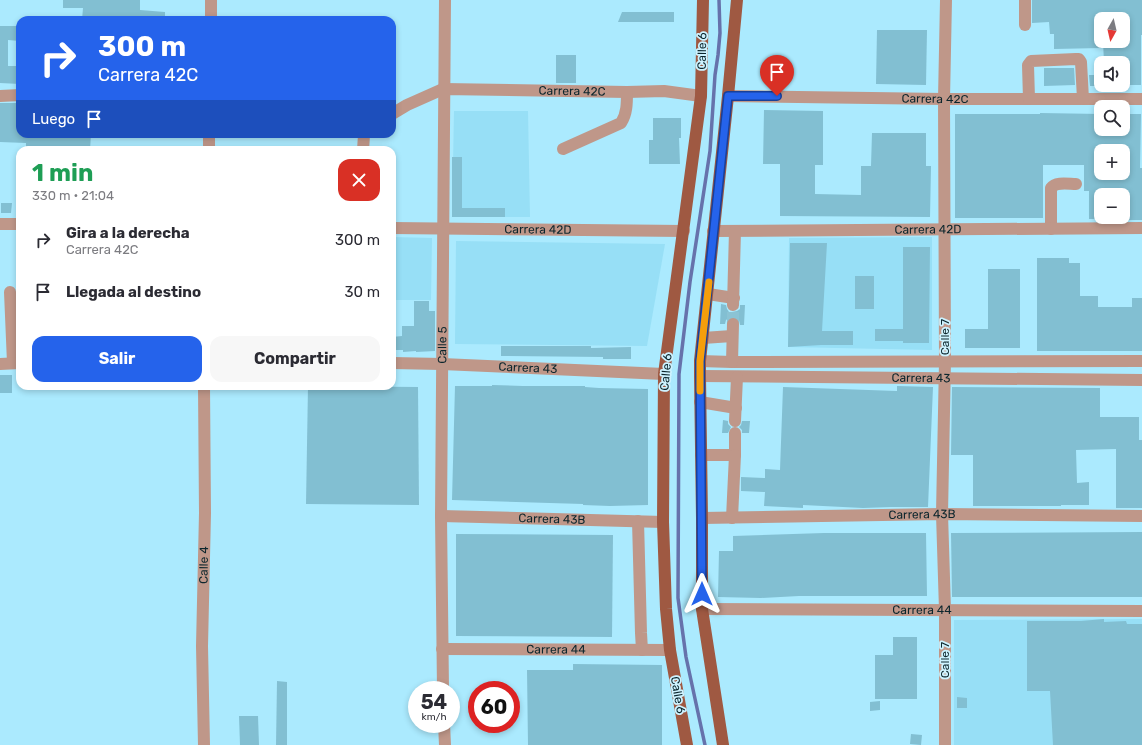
<!DOCTYPE html>
<html lang="es">
<head>
<meta charset="utf-8">
<style>
	:root { --surface:#fff; --page:#f7f7f7; --text:#2b2b33; --muted:#7c7c81; --accent:#2563eb }
	body { margin:0; font-family:Rubik,sans-serif; background:var(--page); color:var(--text); height:100vh; display:flex; flex-direction:column; font-size:15px; white-space:nowrap }
	* { box-sizing:border-box; margin:0 }
	p { font-size:13px; color:var(--muted) }
	.icon { flex:none; width:22px; height:22px; fill:none; stroke:currentColor; stroke-width:2; stroke-linecap:round; stroke-linejoin:round }
	.map { position:relative; flex:1; overflow:hidden }
	.panel { position:absolute; left:16px; top:146px; width:380px; height:244px; display:flex; flex-direction:column; background:var(--surface); border-radius:12px; box-shadow:0 2px 6px #0003 }
	.panel>* { flex:none }
	.banner { position:absolute; left:16px; top:16px; width:380px; height:122px; border-radius:12px; box-shadow:0 2px 6px #0003; background:#2563eb; color:#fff; overflow:hidden }
	.needle { width:26px; rotate:188deg }
	.tools { position:absolute; left:1094px; top:12px; display:grid; gap:8px }
	.tools a { display:grid; place-items:center; width:36px; height:36px; border-radius:8px; background:var(--surface); box-shadow:0 2px 6px #0003; font-size:20px }
	.speed { position:absolute; left:408px; top:681px; display:flex; gap:8px; font-size:20px; font-weight:700; text-align:center }
	.speed>* { display:grid; place-content:center; width:52px; height:52px; border-radius:50%; background:var(--surface); box-shadow:0 2px 6px #0003; line-height:1 }
	.speed small { font-size:10px; font-weight:400 }
	.speed .limit { border:6px solid #d22; background:#fff; color:#111 }
	.pin { position:absolute; display:grid; place-items:center; width:34px; height:34px; color:#fff; margin:-41px -17px; border-radius:50% 50% 50% 0; rotate:-45deg; box-shadow:0 0 4px #0007 }
	.pin .icon { rotate:45deg }
	.me { position:absolute; width:44px; margin:-22px; rotate:0deg; stroke-linejoin:round; filter:drop-shadow(0 0 3px #0008) }
	.turn { display:flex; align-items:center; gap:14px; height:84px; padding:0 16px; font-size:18px }
	.turn .icon { width:52px; height:52px; stroke-width:2.5 }
	.turn b { display:block; font-size:28px; line-height:34px }
	.then { display:flex; align-items:center; height:38px; padding:0 16px; background:#0003; gap:8px; font-size:15px }
	.round { display:grid; place-items:center; flex:none; width:42px; height:42px; border-radius:12px; background:var(--page) }
	.headline { display:flex; align-items:center; justify-content:space-between; height:68px; padding:0 16px }
	h1 { font-size:24px; font-weight:700; line-height:30px; color:#1e9e55 }
	.button { display:flex; gap:8px; margin-top:auto; padding:8px 16px }
	.button a { flex:1; height:46px; border-radius:12px; background:var(--accent); color:#fff; font-size:16px; font-weight:700; line-height:46px; text-align:center }
	.button a+a { background:var(--page); color:var(--text) }
	ul { padding:0; list-style:none }
	li { display:flex; align-items:center; gap:12px; height:52px; padding:0 16px }
	li div { flex:1 }
	li b { display:block; font-size:15px }
	li em { font-style:normal }
	.map>svg:first-child { display:block }
	.built { fill:#97dff6 }
	.lines { fill:none; stroke-linecap:round; stroke-linejoin:round }
	.stream { stroke:#6672ab; stroke-width:3.5 }
	.building { fill:#82bfd2; fill-rule:evenodd }
	.minor-tunnel { stroke:#8bc3d4; stroke-width:12; stroke-dasharray:12 6; stroke-linecap:butt }
	.minor { stroke:#bf9789; stroke-width:12 }
	.major { stroke:#9f5942; stroke-width:12 }
	.route-casing { stroke:#184099; stroke-width:10 }
	.route { stroke:#2563eb; stroke-width:7 }
	.slow { stroke:#f59e0b; stroke-width:7 }
	.labels { text-anchor:middle; stroke-width:3.5; stroke-linejoin:round; paint-order:stroke }
	.street-label { font-size:12px; fill:#0c262d; stroke:#cef3ff }
</style>
</head>
<body>
<div class="map">
<svg width="1142" height="745" viewBox="0 0 1142 745">
	<rect width="100%" height="100%" fill="#abeafe"/>
	<g class="built">
		<polygon points="454,111 528,111 530,217 452,217"/>
		<polygon points="392,237 432,238 431,300 392,300"/>
		<polygon points="932,237 932,350 788,347 789,238"/>
		<polygon points="456,241 665,244 647,346 455,344"/>
		<polygon points="1142,619 1142,745 954,745 954,620"/>
	</g>
	<g class="lines">
		<polyline class="stream" points="705,745 686,657 678,598 679,374 690,282 710,151 715,75 718,55 720,33 719,0"/>
	</g>
	<g class="building">
		<polygon points="63,0 140,0 140,10 165,12 165,20 82,20 83,8 63,8"/>
		<polygon points="1032,0 1142,0 1142,35 1141,35 1141,85 1123,85 1123,63 1104,63 1103,41 1123,41 1123,19 1101,19 1101,48 1054,49 1054,34 1050,34 1049,22 1032,23"/>
		<polygon points="622,12 674,12 674,22 618,22"/>
		<polygon points="0,26 20,26 20,41 8,40 8,66 20,66 20,84 0,83"/>
		<polygon points="877,30 927,30 926,85 876,84"/>
		<rect x="556" y="55" width="20" height="28"/>
		<polygon points="1044,68 1074,68 1075,85 1044,86"/>
		<polygon points="1089,75 1101,75 1101,86 1090,86"/>
		<polygon points="0,103 18,103 18,124 20,124 20,134 91,134 90,150 26,150 26,143 0,142"/>
		<polygon points="764,110 823,111 823,165 815,165 815,194 861,195 861,166 871,166 872,133 926,133 926,166 931,166 930,217 780,216 780,164 763,164"/>
		<path d="M1040,113L1101,114V129H1123V114H1141L1140,168H1142V220H1123V195H1101V219H1089V191H1084V165H1043V218H955V114H1040ZM1101,151H1123V173H1101Z"/>
		<polygon points="653,118 681,118 681,138 679,138 680,164 649,164 649,140 653,140"/>
		<polygon points="452,157 462,157 462,208 505,208 505,217 452,217"/>
		<polygon points="1,203 12,203 11,213 1,213"/>
		<polygon points="790,243 827,243 822,331 853,331 853,345 821,345 788,347"/>
		<polygon points="903,247 930,247 929,343 903,343 903,341 875,341 875,329 903,329"/>
		<polygon points="1037,258 1069,258 1069,263 1080,263 1080,296 1098,296 1098,307 1132,307 1132,298 1142,298 1142,351 1037,351"/>
		<polygon points="988,269 1020,269 1020,348 965,348 965,329 988,329"/>
		<rect x="855" y="276" width="19" height="33"/>
		<polygon points="414,301 429,301 429,311 435,311 435,351 416,352 416,351 403,352 403,350 392,350 392,337 402,336 402,326 414,326"/>
		<polygon points="721,304 726,305 727,309 729,312 732,312 737,311 740,309 740,305 745,305 744,325 740,325 739,320 737,318 734,317 729,318 726,320 725,324 720,324"/>
		<polygon points="501,346 591,346 591,348 631,347 631,359 603,359 603,357 501,356"/>
		<rect x="0" y="375" width="12" height="18"/>
		<polygon points="492,385 523,386 585,386 585,387 599,388 648,389 648,505 610,506 583,505 583,504 452,500 455,386 492,386"/>
		<polygon points="308,386 418,387 419,505 306,504"/>
		<polygon points="897,386 933,387 928,507 891,507 863,508 803,505 803,508 764,506 765,492 741,491 741,477 765,478 765,469 780,470 783,387 897,391"/>
		<polygon points="952,387 1100,388 1100,417 1139,417 1139,440 1142,440 1142,508 1116,508 1116,449 1076,450 1077,483 1089,482 1089,505 1061,505 1061,506 973,506 973,455 951,455"/>
		<polygon points="723,420 728,421 728,424 731,427 728,433 722,433"/>
		<polygon points="742,421 750,421 749,433 742,433 742,430 739,427 741,425"/>
		<polygon points="1142,532 1142,597 952,597 951,533"/>
		<polygon points="824,533 926,533 927,596 799,596 761,598 718,597 719,551 733,551 733,536"/>
		<polygon points="456,534 613,535 612,637 456,636"/>
		<polygon points="1104,619 1104,622 1126,621 1127,624 1142,624 1142,745 1053,745 1050,691 1027,691 1027,621 1081,621"/>
		<polygon points="893,637 917,637 917,699 875,699 875,655 893,655"/>
		<polygon points="573,664 662,665 662,745 528,745 527,670 573,670"/>
		<polygon points="277,681 287,682 287,745 276,745"/>
		<polygon points="957,697 967,698 967,708 957,708"/>
		<polygon points="880,701 880,710 870,711 870,702"/>
		<polygon points="239,716 258,716 259,745 240,745"/>
		<polygon points="911,734 922,735 921,745 910,744"/>
	</g>
	<g class="lines">
		<polyline class="minor-tunnel" points="733,324 733,305"/>
		<g class="minor">
			<polyline points="211,0 211,20"/>
			<polyline points="1025,0 1025,25"/>
			<polyline points="0,96 20,95"/>
			<path id="s1" d="M728,96L944,99H1142"/>
			<polyline points="1029,99 1028,65 1031,61 1076,59 1079,59 1081,62 1083,99"/>
			<path id="s2" d="M392,114L407,105L443,89L627,92L664,91L701,96"/>
			<path d="M563,149L621,123C627,114 627,103 627,92"/>
			<polyline points="209,150 209,134"/>
			<polyline points="363,150 364,135 365,134"/>
			<polyline points="0,224 20,224"/>
			<path id="s3" d="M392,228L684,231"/>
			<path d="M1051,229V188C1056,181 1069,184 1076,184"/>
			<path id="s4" d="M713,231L1142,228"/>
			<polyline points="10,292 13,363"/>
			<polyline points="708,294 734,298"/>
			<polyline points="733,305 735,231"/>
			<polyline points="703,338 732,336"/>
			<polyline points="700,361 732,362 1142,361"/>
			<polyline points="732,362 733,324"/>
			<path id="s5" d="M392,363L442,364L664,374"/>
			<polyline points="0,364 20,363"/>
			<path id="s6" d="M700,376L1142,380"/>
			<polyline points="700,402 736,408"/>
			<polyline points="735,421 737,377"/>
			<polyline points="701,455 735,455 735,433"/>
			<path id="s7" d="M441,516L663,522"/>
			<path id="s8" d="M702,518L942,514L1142,516"/>
			<polyline points="732,518 735,455"/>
			<polyline points="638,521 641,633 642,650"/>
			<path id="s9" d="M702,609L1142,611"/>
			<path id="s10" d="M442,649L670,650"/>
			<path id="s11" d="M443,690L441,516L445,0"/>
			<polyline points="444,724 445,745"/>
			<path id="s12" d="M204,745L202,646L205,513L204,386"/>
			<polyline points="945,745 945,610 942,514 945,361 944,99 946,0"/>
		</g>
		<g class="major">
			<polyline points="687,745 670,650 666,609 663,522 664,374 701,96 703,0"/>
			<polyline points="723,745 702,609 702,518 700,376 700,361 728,96 737,0"/>
		</g>
	</g>
	<g class="lines">
		<defs>
			<polyline id="route" points="702,594 700,361 728,96 777,96"/>
		</defs>
		<use href="#route" class="route-casing"/>
		<use href="#route" class="route"/>
		<polyline class="slow" points="700,391 700,361 709,282"/>
	</g>
	<g class="labels">
		<g class="street-label">
			<text transform="translate(702 51) rotate(-89)" y="4">Calle 6</text>
			<text dy="4" stroke="none"><textPath href="#s2" startOffset="186">Carrera 42C</textPath></text>
			<text dy="4" stroke="none"><textPath href="#s1" startOffset="207">Carrera 42C</textPath></text>
			<text dy="4" stroke="none"><textPath href="#s3" startOffset="146">Carrera 42D</textPath></text>
			<text dy="4" stroke="none"><textPath href="#s4" startOffset="215">Carrera 42D</textPath></text>
			<text transform="translate(945 337) rotate(-90)" y="4">Calle 7</text>
			<text dy="4" stroke="none"><textPath href="#s11" startOffset="345">Calle 5</textPath></text>
			<text dy="4" stroke="none"><textPath href="#s5" startOffset="136">Carrera 43</textPath></text>
			<text transform="translate(666 372) rotate(-85)" y="4">Calle 6</text>
			<text dy="4" stroke="none"><textPath href="#s6" startOffset="221">Carrera 43</textPath></text>
			<text dy="4" stroke="none"><textPath href="#s8" startOffset="220">Carrera 43B</textPath></text>
			<text dy="4" stroke="none"><textPath href="#s7" startOffset="111">Carrera 43B</textPath></text>
			<text dy="4" stroke="none"><textPath href="#s12" startOffset="180">Calle 4</textPath></text>
			<text dy="4" stroke="none"><textPath href="#s9" startOffset="220">Carrera 44</textPath></text>
			<text dy="4" stroke="none"><textPath href="#s10" startOffset="114">Carrera 44</textPath></text>
			<text transform="translate(945 660) rotate(-90)" y="4">Calle 7</text>
			<text transform="translate(678 695) rotate(80)" y="4">Calle 6</text>
		</g>
	</g>
</svg>
<div class="tools">
<a><svg class="needle" viewBox="-14 -14 28 28"><path d="M0-13l5 13h-10z" fill="#e53935"/><path d="M0 13l5-13h-10z" fill="#7c7c81"/></svg></a>
<a><svg class="icon" aria-label="sound" viewBox="0 0 24 24"><path d="M4 9h4l5-4v14l-5-4H4zM17 9q2 3 0 6"/></svg></a>
<a><svg class="icon" aria-label="search" viewBox="0 0 24 24"><circle cx="10" cy="10" r="6"/><path d="M15 15l6 6"/></svg></a>
<a>+</a>
<a>−</a>
</div>
<div class="speed"><div>54<small>km/h</small></div><div class="limit">60</div></div>
<div class="pin" style="left:777px;top:96px;background:#d93025"><svg class="icon" aria-label="arrive" viewBox="0 0 24 24"><path d="M6 21V4h12l-3 4 3 4H6"/></svg></div>
<svg class="me" style="left:702px;top:594px" viewBox="-20 -20 40 40"><path d="M0-17L14 15 0 8-14 15z" fill="#2563eb" stroke="#fff" stroke-width="4"/></svg>
<div class="banner">
<div class="turn"><svg class="icon" aria-label="right" viewBox="0 0 24 24"><path d="M7 20v-9h11M14 6l5 5-5 5"/></svg><div><b>300 m</b>Carrera 42C</div></div>
<div class="then">Luego<svg class="icon" aria-label="arrive" viewBox="0 0 24 24"><path d="M6 21V4h12l-3 4 3 4H6"/></svg></div>
</div>
<section class="panel">
<div class="headline"><div><h1>1 min</h1><p>330 m · 21:04</p></div><a class="round" style="background:#d93025;color:#fff"><svg class="icon" aria-label="close" viewBox="0 0 24 24"><path d="M6 6l12 12M18 6L6 18"/></svg></a></div>
<ul>
<li><svg class="icon" aria-label="right" viewBox="0 0 24 24"><path d="M7 20v-9h11M14 6l5 5-5 5"/></svg><div><b>Gira a la derecha</b><p>Carrera 42C</p></div><em>300 m</em></li>
<li><svg class="icon" aria-label="arrive" viewBox="0 0 24 24"><path d="M6 21V4h12l-3 4 3 4H6"/></svg><div><b>Llegada al destino</b></div><em>30 m</em></li>
</ul>
<div class="button"><a>Salir</a><a>Compartir</a></div>
</section>
</div>
</body>
</html>
